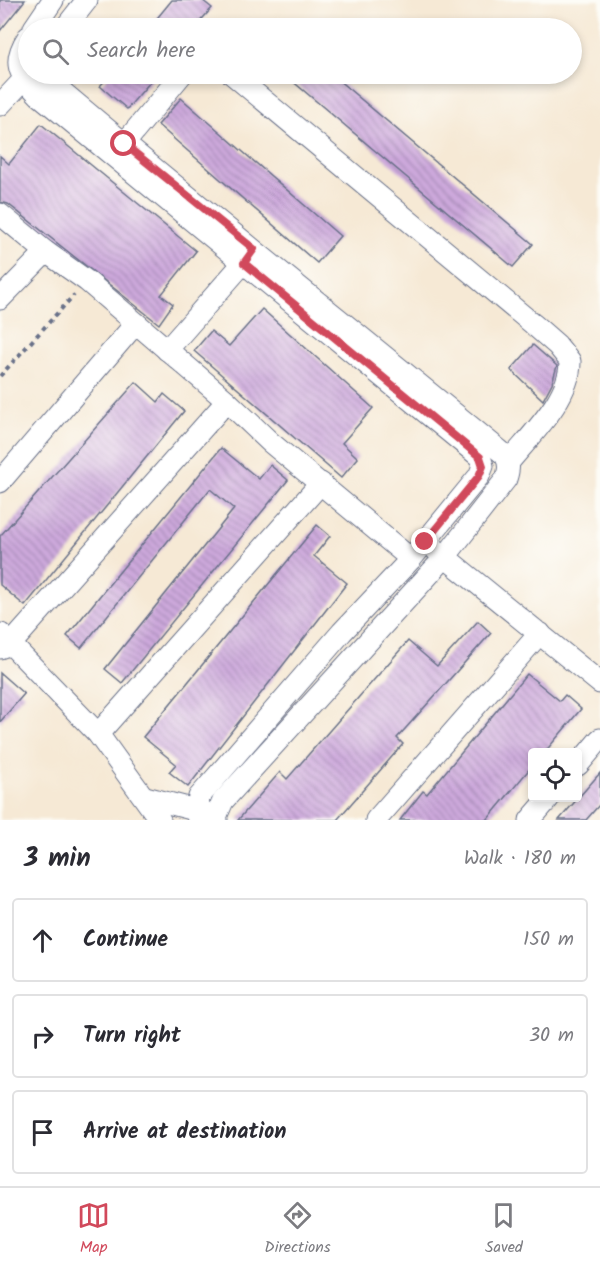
<!DOCTYPE html>
<html lang="en">
<head>
<meta charset="utf-8">
<style>
	:root { --surface:#fff; --page:#f7f7f7; --text:#2b2b33; --muted:#7c7c81; --line:#e1e1e2; --accent:#d1495b }
	body { margin:0; font-family:Kalam,sans-serif; background:var(--page); color:var(--text) }
	.controls { position:absolute; right:18px; bottom:18px; display:grid; overflow:hidden; border-radius:6px; box-shadow:0 3px 9px #0003 }
	.controls button { width:54px; height:54px; display:grid; place-items:center; padding:0; border:0; border-bottom:2px solid var(--line); background:var(--surface); color:var(--text); font:30px sans-serif }
	.stop { position:absolute; width:18px; height:18px; margin:-14px; border:4px solid #d1495b; border-radius:50%; background:#fff }
	.stop.end { background:#d1495b; border-color:#fff; box-shadow:0 2px 6px #0008 }
	.list { margin:0; padding:0; list-style:none }
	h2 { display:flex; justify-content:space-between; align-items:center; height:78px; margin:0; padding:0 24px; font-size:26px }
	h2 small { font-size:20px; font-weight:400; color:var(--muted) }
	.list li { display:grid; grid-template-columns:39px 1fr auto; gap:18px; align-items:center; box-sizing:border-box; height:84px; margin:0 12px 12px; padding:0 12px; border:2px solid var(--line); border-radius:6px }
	.list b { display:block; font-size:22px; white-space:nowrap }
	.list em { font-size:20px; font-style:normal; color:var(--muted) }
	.icon { flex:none; width:33px; height:33px; fill:none; stroke:currentColor; stroke-width:2; stroke-linecap:round; stroke-linejoin:round }
	.map { position:relative; flex:none; width:600px; height:820px; overflow:hidden }
	.search { position:absolute; background:var(--surface); box-shadow:0 3px 9px #0003; left:18px; right:18px; top:18px; height:66px; display:flex; align-items:center; gap:15px; box-sizing:border-box; padding:0 21px; border-radius:33px; color:var(--muted); font-size:22px }
	.sheet { height:366px; background:var(--surface) }
	nav { display:flex; justify-content:space-around; align-items:center; box-sizing:border-box; height:84px; border-top:2px solid var(--line); background:var(--surface); font-size:16px; color:var(--muted) }
	nav a { display:grid; justify-items:center; gap:3px }
	nav .on { color:var(--accent) }
	.map>svg:first-child { display:block }
	.building { fill:url(#building-back-hatch) }
	.lines { fill:none; stroke-linecap:round; stroke-linejoin:round }
	.street-casing { stroke:#687088; stroke-width:23 }
	.path { stroke:#687088; stroke-width:4; stroke-dasharray:4.5 4.5; stroke-linecap:butt }
	.street { stroke:#fff; stroke-width:21 }
	.route { stroke:#d1495b; stroke-width:8 }
</style>
</head>
<body>
<div class="map">
<svg width="600" height="820" viewBox="0 0 600 820">
	<defs>
		<pattern id="building-back-hatch" width="6" height="6" patternUnits="userSpaceOnUse" patternTransform="scale(1.5)"><rect width="6" height="6" fill="#cda9dc"/><path d="M-1 5l2 2M0 0l6 6M5-1l2 2" fill="none" stroke="#a68ab6"/></pattern>
	</defs>
	<rect width="100%" height="100%" fill="#fdfcf7"/>
	<filter id="ink" filterUnits="userSpaceOnUse"><feTurbulence type="fractalNoise" baseFrequency=".0167" numOctaves="2"/><feDisplacementMap in="SourceGraphic" scale="12" xChannelSelector="R" yChannelSelector="G"/><feConvolveMatrix kernelMatrix="1 2 1 2 8 2 1 2 1" color-interpolation-filters="sRGB"/></filter>
	<filter id="wash" filterUnits="userSpaceOnUse"><feTurbulence type="fractalNoise" baseFrequency=".008" numOctaves="4" result="noise"/><feDisplacementMap in="SourceGraphic" scale="24" xChannelSelector="R" yChannelSelector="G"/><feGaussianBlur stdDeviation="1.35" result="paint"/><feColorMatrix in="noise" values="0 0 0 0 0 0 0 0 0 0 0 0 0 0 0 0 0 1.4 0 .05"/><feComposite in="paint" operator="in"/></filter>
	<g filter="url(#wash)">
		<rect width="100%" height="100%" fill="#f6e9d5"/>
		<g id="blocks">
			<g class="building">
				<path d="M 0,0 L 25,0 L 0,31 Z"/>
				<path d="M 172,0 L 202,0 L 212,8 L 194,28 L 149,28 Z"/>
				<path d="M 111,74 L 157,74 L 127,109 L 100,86 Z"/>
				<path d="M 284,74 L 331,74 L 533,244 L 513,267 Z"/>
				<path d="M 181,98 L 340,236 L 317,263 L 158,125 Z"/>
				<path d="M 41,124 L 196,251 L 161,295 L 173,304 L 159,324 L 8,204 L 0,202 L 0,156 L 9,164 Z"/>
				<path d="M 262,309 L 373,408 L 342,443 L 358,458 L 341,478 L 194,351 L 211,331 L 229,346 Z"/>
				<path d="M 533,345 L 557,366 L 552,383 L 543,400 L 511,370 Z"/>
				<path d="M 136,382 L 158,402 L 164,394 L 184,411 L 25,606 L 0,585 L 0,536 Z"/>
				<path d="M 221,448 L 259,479 L 270,465 L 288,480 L 122,683 L 105,669 L 234,509 L 210,489 L 81,648 L 67,636 Z"/>
				<path d="M 317,525 L 330,536 L 314,556 L 347,583 L 188,787 L 169,772 L 176,764 L 143,737 Z"/>
				<path d="M 478,621 L 491,633 L 397,738 L 403,744 L 337,820 L 238,820 L 280,772 L 287,779 L 408,641 L 437,666 Z"/>
				<path d="M 0,673 L 24,694 L 0,722 Z"/>
				<path d="M 527,674 L 560,701 L 565,695 L 581,709 L 544,753 L 532,753 L 532,766 L 487,820 L 400,820 L 423,791 L 427,794 Z"/>
				<path d="M 600,773 L 600,804 L 586,820 L 559,820 Z"/>
			</g>
		</g>
	</g>
	<g filter="url(#ink)">
		<use href="#blocks" fill-opacity="0" stroke="#687088" stroke-width="1.5"/>
		<g class="lines">
			<g class="street-casing">
				<g id="street">
					<path d="M 34,28 L 53,0"/>
					<path d="M 65,28 L 87,0"/>
					<path d="M 28,37 C 11,63 19,74 39,95 L 480,457 L 483,466 L 479,476 L 411,559 L 342,632 L 199,797 L 196,809 L 198,820"/>
					<path d="M 44,74 L 46,78 C 197,206 352,329 505,455 C 510,464 509,470 506,479 L 445,557 L 223,801 L 216,817 L 217,820"/>
					<path d="M 232,74 L 533,324 L 557,345 L 570,361 C 571,397 531,435 509,462"/>
					<path d="M 0,105 L 29,74"/>
					<path d="M 124,144 L 182,74"/>
					<path d="M 0,214 L 46,252 L 87,281 L 227,401"/>
					<path d="M 0,299 L 46,252"/>
					<path d="M 167,350 L 252,253"/>
					<path d="M 0,482 L 136,323"/>
					<path d="M 435,549 L 600,683"/>
					<path d="M 1,634 L 98,734 L 160,820"/>
					<path d="M 0,648 L 11,644 L 227,401 L 270,442 L 411,559"/>
					<path d="M 98,734 L 321,483"/>
					<path d="M 578,765 L 600,739"/>
					<path d="M 145,797 L 207,813"/>
					<path d="M 376,820 L 540,633"/>
					<path d="M 530,820 L 549,798"/>
				</g>
			</g>
			<path class="path" d="M 0,376 L 74,295"/>
			<use href="#street" class="street"/>
		</g>
	</g>
	<g class="lines" filter="url(#ink)">
		<path class="route" d="M 124,144 L 254,249 L 244,263 L 480,457 L 483,466 L 479,476 L 425,542"/>
	</g>
</svg>
<div class="controls">
<button><svg class="icon" aria-label="locate" viewBox="0 0 24 24"><circle cx="12" cy="12" r="6"/><path d="M12 2v4M12 18v4M2 12h4M18 12h4"/></svg></button>
</div>
<div class="stop" style="left:124px;top:144px"></div>
<div class="stop end" style="left:425px;top:542px"></div>
<div class="search"><svg class="icon" aria-label="search" viewBox="0 0 24 24"><circle cx="10" cy="10" r="6"/><path d="M15 15l6 6"/></svg>Search here</div>
</div>
<section class="sheet">
<h2>3 min<small>Walk · 180 m</small></h2>
<ul class="list">
<li><svg class="icon" aria-label="ahead" viewBox="0 0 24 24"><path d="M12 20V5M6 11l6-6 6 6"/></svg><div><b>Continue</b></div><em>150 m</em></li>
<li><svg class="icon" aria-label="right" viewBox="0 0 24 24"><path d="M7 20v-9h11M14 6l5 5-5 5"/></svg><div><b>Turn right</b></div><em>30 m</em></li>
<li><svg class="icon" aria-label="arrive" viewBox="0 0 24 24"><path d="M6 21V4h12l-3 4 3 4H6"/></svg><div><b>Arrive at destination</b></div></li>
</ul>
</section>
<nav>
<a class="on"><svg class="icon" aria-label="map" viewBox="0 0 24 24"><path d="M3 6l6-2 6 2 6-2v14l-6 2-6-2-6 2zM9 4v14M15 6v14"/></svg>Map</a>
<a><svg class="icon" aria-label="directions" viewBox="0 0 24 24"><path d="M12 3l9 9-9 9-9-9zM9 14v-3h6M13 9l2 2-2 2"/></svg>Directions</a>
<a><svg class="icon" aria-label="saved" viewBox="0 0 24 24"><path d="M7 4h10v16l-5-4-5 4z"/></svg>Saved</a>
</nav>
</body>
</html>
